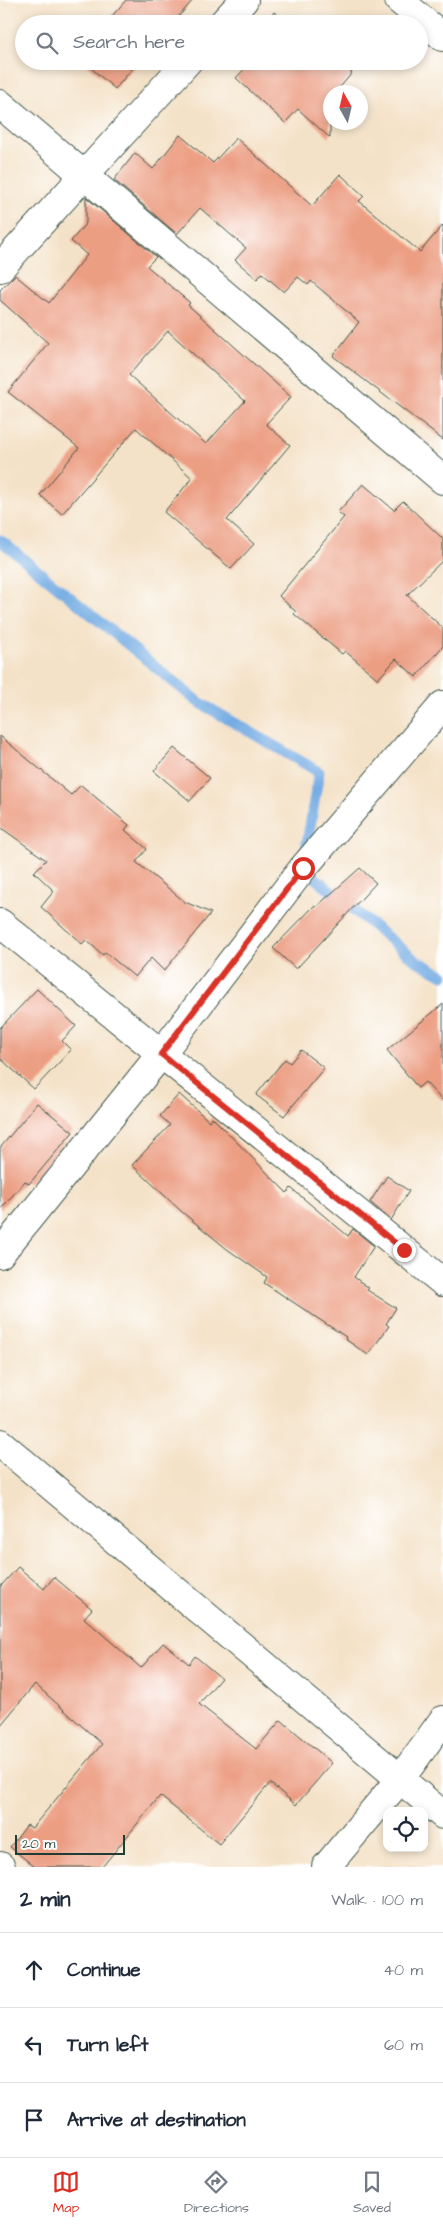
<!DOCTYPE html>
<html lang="en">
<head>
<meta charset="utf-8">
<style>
	:root { --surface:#fff; --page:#f2f2f3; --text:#1f2937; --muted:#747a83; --line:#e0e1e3; --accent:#d93025 }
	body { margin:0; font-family:"Architects Daughter",sans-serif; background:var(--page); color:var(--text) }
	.controls { position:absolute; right:15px; bottom:15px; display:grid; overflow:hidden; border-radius:10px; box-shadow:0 2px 8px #0003 }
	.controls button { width:45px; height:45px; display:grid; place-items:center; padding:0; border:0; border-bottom:1px solid var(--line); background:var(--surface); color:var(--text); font:25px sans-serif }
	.compass { position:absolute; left:323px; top:85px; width:45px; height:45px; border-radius:50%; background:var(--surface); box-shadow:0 2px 8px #0003; rotate:352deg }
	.scale { position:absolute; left:15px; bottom:12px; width:110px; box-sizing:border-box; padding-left:5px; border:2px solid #1f3d34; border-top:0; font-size:14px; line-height:18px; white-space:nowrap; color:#1f3d34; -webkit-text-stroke:4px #fff; paint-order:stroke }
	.stop { position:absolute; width:15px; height:15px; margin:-11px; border:4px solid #d93025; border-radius:50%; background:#fff }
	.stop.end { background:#d93025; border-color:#fff; box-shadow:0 1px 5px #0008 }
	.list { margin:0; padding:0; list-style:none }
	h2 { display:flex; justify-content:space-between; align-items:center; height:65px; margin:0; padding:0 20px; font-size:21px }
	h2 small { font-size:16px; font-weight:400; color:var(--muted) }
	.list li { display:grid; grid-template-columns:32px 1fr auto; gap:15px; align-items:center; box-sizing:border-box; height:75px; padding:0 20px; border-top:1px solid var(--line) }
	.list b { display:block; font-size:19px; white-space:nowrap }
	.list em { font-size:16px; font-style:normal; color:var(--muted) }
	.icon { flex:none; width:28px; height:28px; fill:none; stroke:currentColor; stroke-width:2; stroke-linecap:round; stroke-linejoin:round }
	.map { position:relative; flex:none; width:443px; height:1867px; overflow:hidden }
	.search { position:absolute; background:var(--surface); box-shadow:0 2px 8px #0003; left:15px; right:15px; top:15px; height:55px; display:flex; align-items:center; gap:12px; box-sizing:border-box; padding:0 18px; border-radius:28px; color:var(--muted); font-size:19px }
	.sheet { height:290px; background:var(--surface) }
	nav { display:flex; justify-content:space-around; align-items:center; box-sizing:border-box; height:70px; border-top:1px solid var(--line); background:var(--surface); font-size:14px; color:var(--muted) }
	nav a { display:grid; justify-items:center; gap:2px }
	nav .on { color:var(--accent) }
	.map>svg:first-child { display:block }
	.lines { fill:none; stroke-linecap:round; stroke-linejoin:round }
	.stream { stroke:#73ace3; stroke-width:11 }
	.building { fill:#ec9e83; fill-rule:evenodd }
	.minor-casing { stroke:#3f564a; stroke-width:30 }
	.minor { stroke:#fff; stroke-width:28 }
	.route { stroke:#d93025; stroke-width:6 }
</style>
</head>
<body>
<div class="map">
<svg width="443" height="1867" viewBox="0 0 443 1867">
	<rect width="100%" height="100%" fill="#fff"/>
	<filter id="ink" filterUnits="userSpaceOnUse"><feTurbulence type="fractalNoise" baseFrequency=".02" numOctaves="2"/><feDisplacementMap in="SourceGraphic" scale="10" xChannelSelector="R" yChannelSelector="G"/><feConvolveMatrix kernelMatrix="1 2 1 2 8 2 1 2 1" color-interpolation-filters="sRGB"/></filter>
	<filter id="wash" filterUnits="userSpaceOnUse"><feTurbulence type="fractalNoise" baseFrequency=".0096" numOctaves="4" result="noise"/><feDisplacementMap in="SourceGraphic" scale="20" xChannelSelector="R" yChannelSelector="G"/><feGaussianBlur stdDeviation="1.12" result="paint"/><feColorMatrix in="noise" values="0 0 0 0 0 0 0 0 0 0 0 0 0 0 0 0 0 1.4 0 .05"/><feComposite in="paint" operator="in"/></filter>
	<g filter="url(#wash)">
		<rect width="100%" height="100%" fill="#f4e2c8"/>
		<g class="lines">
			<path class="stream" d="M 0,540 L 197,701 L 319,772 L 303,868 L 415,960 L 443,975"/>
		</g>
		<g id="blocks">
			<g class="building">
				<path d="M 126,0 L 193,0 L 172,24 L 105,24 Z"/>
				<path d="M 274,12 L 289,24 L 265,24 Z"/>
				<path d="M 83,61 L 139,61 L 115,89 Z"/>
				<path d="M 245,61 L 337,61 L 352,73 L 336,92 L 330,92 L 330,138 L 298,109 L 285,123 L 236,78 L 249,64 Z"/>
				<path d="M 180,135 L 213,163 L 236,138 L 312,206 L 340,174 L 364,196 L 359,201 L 420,252 L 443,225 L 443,440 L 333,356 L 359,322 L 311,281 L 308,285 L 298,277 L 284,292 L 262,273 L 257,279 L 235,260 L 246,248 L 200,208 L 177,234 L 114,180 L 135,153 L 153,169 Z"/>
				<path d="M 86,197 L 156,257 L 147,266 L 190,303 L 188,305 L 291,397 L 266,424 L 290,445 L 227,520 L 254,544 L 231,569 L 164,512 L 192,478 L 136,428 L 62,514 L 40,495 L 79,448 L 8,392 L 48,343 L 0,300 L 0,290 L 15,275 L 49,303 L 87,255 L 71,241 L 86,223 ZM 168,331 L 245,401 L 206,444 L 129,375 Z"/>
				<path d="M 363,484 L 394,510 L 403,501 L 443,539 L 443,560 L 407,595 L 443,628 L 443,646 L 416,677 L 396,659 L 378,679 L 345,651 L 342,654 L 294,614 L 296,612 L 279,596 L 344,517 L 338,512 Z"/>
				<path d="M 0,736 L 71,795 L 81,785 L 129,825 L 125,830 L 147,849 L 136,862 L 185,902 L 211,913 L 164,971 L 151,958 L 135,977 L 105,952 L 103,955 L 86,940 L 82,944 L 41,907 L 54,891 L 34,872 L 46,860 L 0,827 Z"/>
				<path d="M 174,748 L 210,778 L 190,801 L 154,771 Z"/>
				<path d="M 360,868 L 376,883 L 296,969 L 273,948 L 314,906 L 316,907 Z"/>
				<path d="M 37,989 L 76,1026 L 62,1041 L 71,1050 L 34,1089 L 0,1058 L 0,1028 Z"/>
				<path d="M 443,1004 L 443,1101 L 425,1082 L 418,1088 L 387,1050 Z"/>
				<path d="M 301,1050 L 324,1068 L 284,1116 L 256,1095 L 285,1059 L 290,1063 Z"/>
				<path d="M 179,1094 L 209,1121 L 212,1117 L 287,1193 L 291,1188 L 348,1236 L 353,1229 L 374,1246 L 354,1277 L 369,1288 L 367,1290 L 396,1308 L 386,1324 L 389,1326 L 368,1355 L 345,1339 L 346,1337 L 264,1283 L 267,1277 L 227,1249 L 182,1212 L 132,1165 L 170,1125 L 160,1116 Z"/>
				<path d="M 37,1103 L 73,1132 L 29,1184 L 25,1181 L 0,1210 L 0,1148 Z"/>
				<path d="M 387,1176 L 409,1191 L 391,1220 L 370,1202 Z"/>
				<path d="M 18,1567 L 44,1589 L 54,1577 L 92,1609 L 84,1618 L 141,1668 L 163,1643 L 189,1664 L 195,1656 L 221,1678 L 199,1704 L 256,1749 L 281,1720 L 332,1763 L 296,1805 L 270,1783 L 219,1844 L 160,1796 L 102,1867 L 35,1867 L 10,1847 L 27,1825 L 32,1828 L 102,1744 L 35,1684 L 0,1726 L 0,1587 Z"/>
			</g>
		</g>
	</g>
	<g filter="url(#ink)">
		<use href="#blocks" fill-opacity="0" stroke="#3f564a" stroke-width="1"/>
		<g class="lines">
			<g class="minor-casing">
				<g id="minor">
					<path d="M 399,0 L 443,37"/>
					<path d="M 222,24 L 244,0"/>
					<path d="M 0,104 L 443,480"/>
					<path d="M 0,268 L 188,61"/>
					<path d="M 0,923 L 443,1282"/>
					<path d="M 0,1254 L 161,1054 L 303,868 L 443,705"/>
					<path d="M 0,1443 L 443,1815"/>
					<path d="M 0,1866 L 1,1867"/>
					<path d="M 326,1867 L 401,1778 L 443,1720"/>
				</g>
			</g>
			<use href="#minor" class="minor"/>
		</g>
	</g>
	<g class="lines" filter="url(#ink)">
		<path class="route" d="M 303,868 L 161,1054 L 404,1250"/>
	</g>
</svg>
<div class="controls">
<button><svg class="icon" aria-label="locate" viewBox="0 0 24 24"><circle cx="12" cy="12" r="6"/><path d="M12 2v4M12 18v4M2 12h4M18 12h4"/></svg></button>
</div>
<svg class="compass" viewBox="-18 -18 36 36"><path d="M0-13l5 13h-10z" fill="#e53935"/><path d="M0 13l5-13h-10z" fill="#747a83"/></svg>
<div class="scale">20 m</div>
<div class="stop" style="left:303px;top:868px"></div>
<div class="stop end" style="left:404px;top:1250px"></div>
<div class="search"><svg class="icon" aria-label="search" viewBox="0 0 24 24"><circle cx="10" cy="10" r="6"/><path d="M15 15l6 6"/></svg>Search here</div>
</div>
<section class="sheet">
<h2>2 min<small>Walk · 100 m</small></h2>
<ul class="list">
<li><svg class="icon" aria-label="ahead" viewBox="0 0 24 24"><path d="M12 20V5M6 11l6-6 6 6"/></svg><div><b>Continue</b></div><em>40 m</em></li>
<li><svg class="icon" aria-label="left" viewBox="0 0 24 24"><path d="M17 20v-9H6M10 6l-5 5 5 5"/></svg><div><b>Turn left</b></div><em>60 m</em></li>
<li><svg class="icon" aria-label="arrive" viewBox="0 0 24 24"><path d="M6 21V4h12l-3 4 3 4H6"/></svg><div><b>Arrive at destination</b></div></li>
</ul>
</section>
<nav>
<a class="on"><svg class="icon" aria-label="map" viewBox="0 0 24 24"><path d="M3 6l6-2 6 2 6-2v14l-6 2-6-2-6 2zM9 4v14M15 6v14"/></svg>Map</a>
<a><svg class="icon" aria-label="directions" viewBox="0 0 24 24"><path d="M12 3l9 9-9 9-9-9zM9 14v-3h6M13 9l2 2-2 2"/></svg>Directions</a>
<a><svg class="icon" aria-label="saved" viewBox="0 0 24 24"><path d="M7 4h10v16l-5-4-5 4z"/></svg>Saved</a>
</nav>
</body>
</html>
